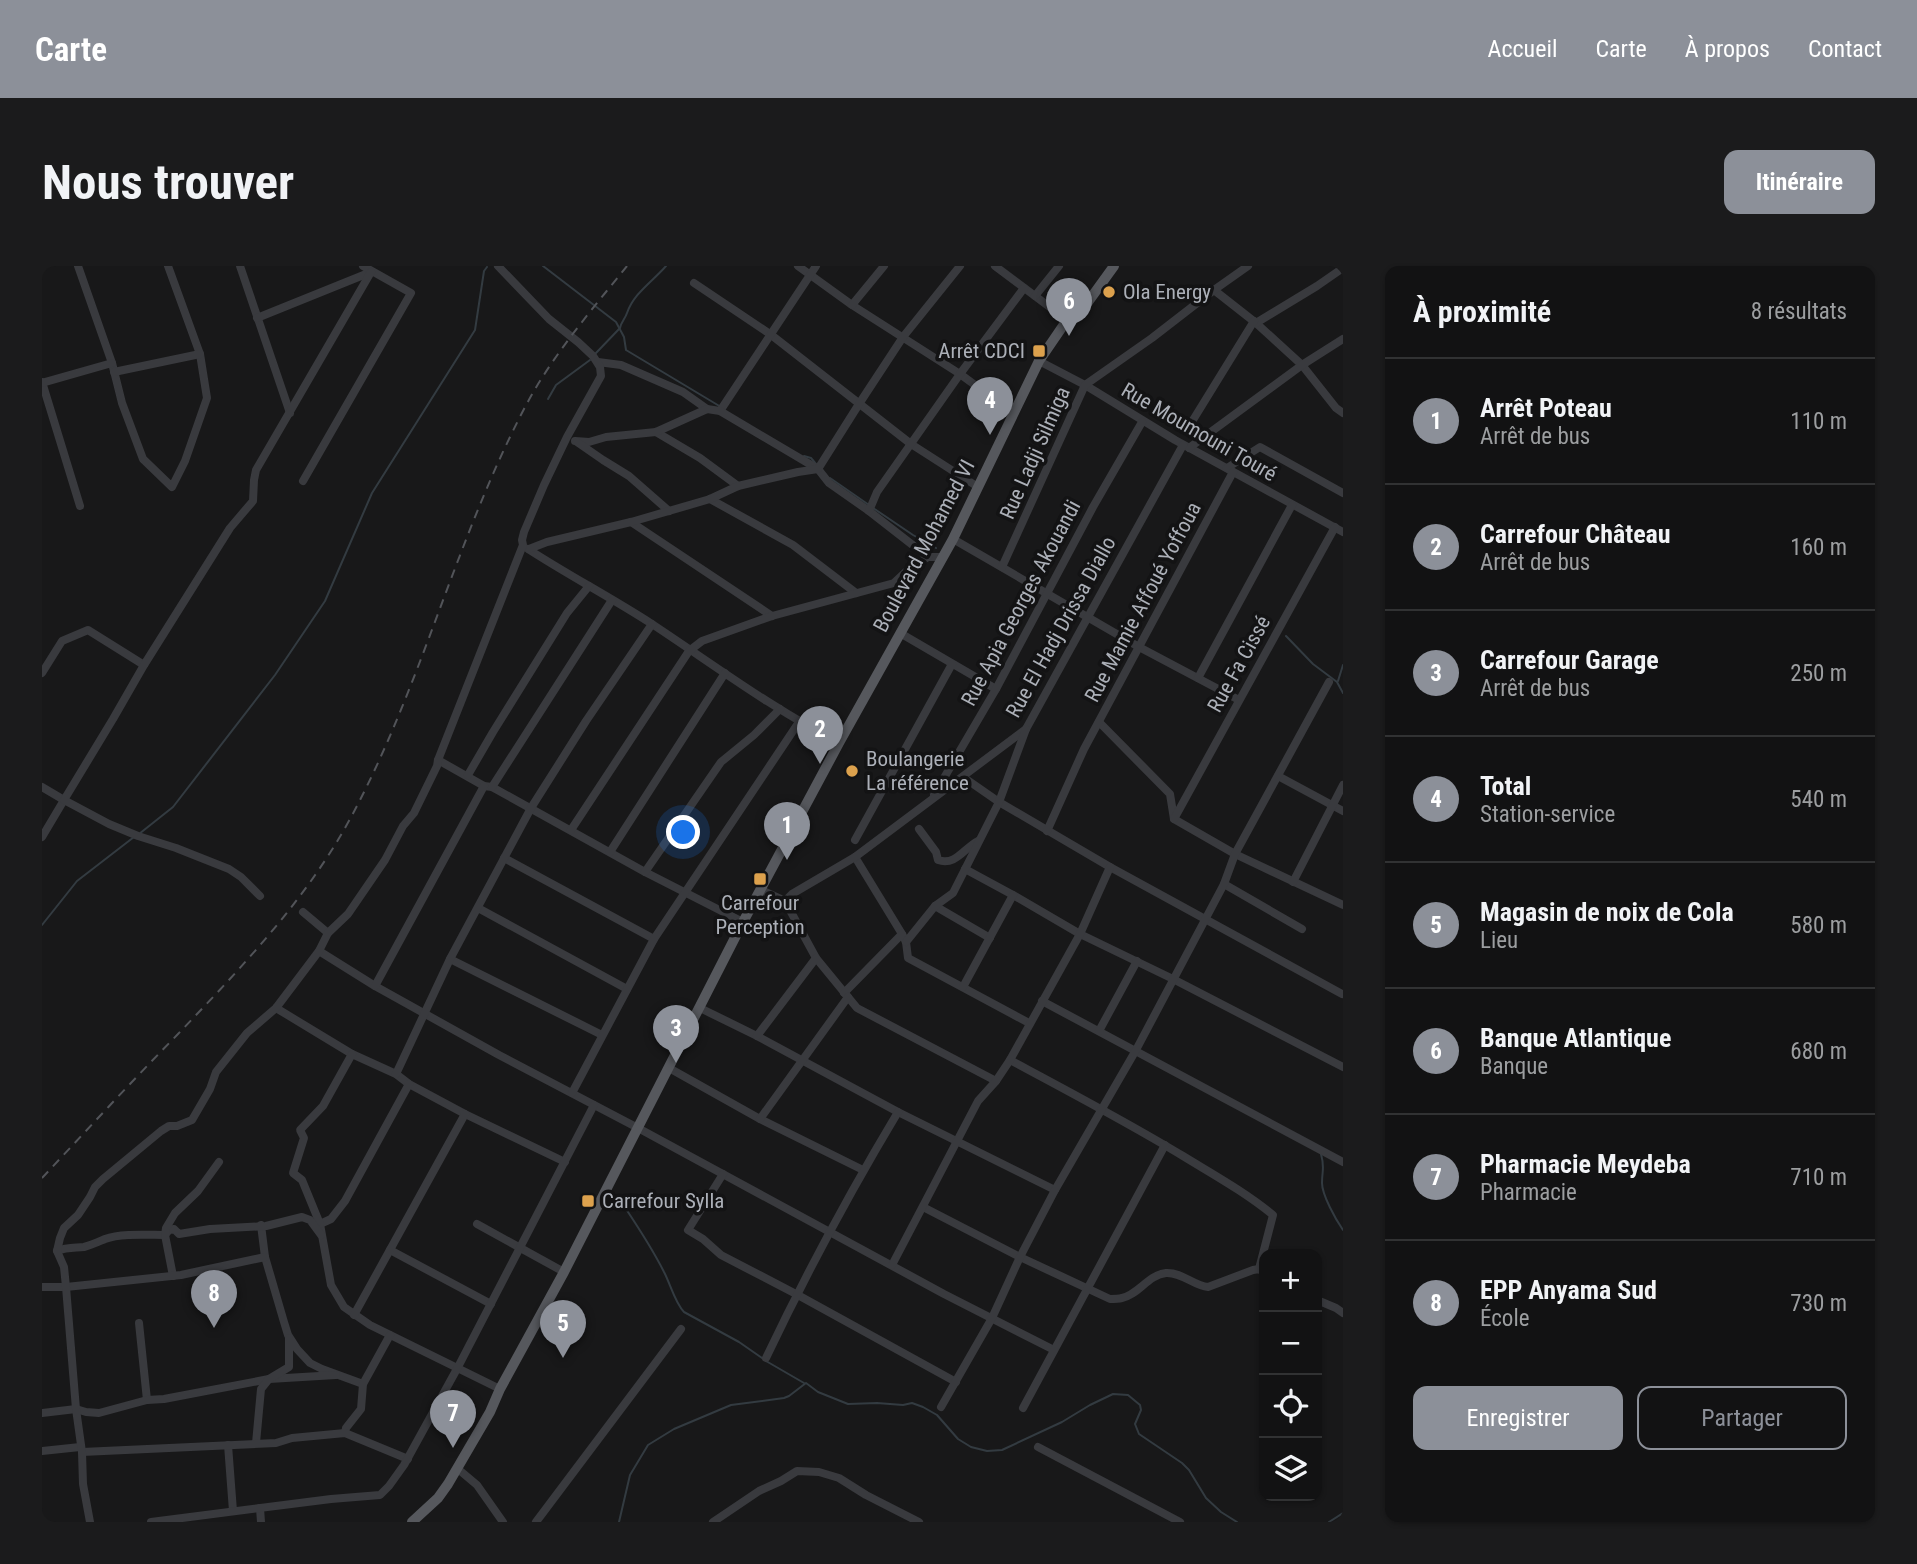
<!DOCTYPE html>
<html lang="fr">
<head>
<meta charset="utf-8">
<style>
	:root { --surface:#121213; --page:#1b1b1c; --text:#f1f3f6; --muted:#9c9ea0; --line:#313233; --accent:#8c9099 }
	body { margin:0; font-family:"Roboto Condensed",sans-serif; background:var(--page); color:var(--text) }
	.controls { position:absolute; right:21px; bottom:21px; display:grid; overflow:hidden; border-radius:14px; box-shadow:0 2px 5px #0004 }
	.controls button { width:63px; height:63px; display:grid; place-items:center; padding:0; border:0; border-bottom:2px solid var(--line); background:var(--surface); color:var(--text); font:35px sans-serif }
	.you { position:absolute; left:642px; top:567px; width:24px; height:24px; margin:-18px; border:5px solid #fff; border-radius:50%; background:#1a73e8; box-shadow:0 0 0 10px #1a73e833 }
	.badge { display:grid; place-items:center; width:46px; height:46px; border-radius:50%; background:var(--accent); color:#fff; font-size:23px; font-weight:700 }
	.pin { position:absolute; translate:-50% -58px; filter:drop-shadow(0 2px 4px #0008) }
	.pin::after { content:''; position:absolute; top:37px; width:24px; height:21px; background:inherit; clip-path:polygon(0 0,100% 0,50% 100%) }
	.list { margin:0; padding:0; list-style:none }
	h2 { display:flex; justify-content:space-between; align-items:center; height:91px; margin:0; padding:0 28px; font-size:30px }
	h2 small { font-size:23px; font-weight:400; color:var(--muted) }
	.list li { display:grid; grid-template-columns:46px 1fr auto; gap:21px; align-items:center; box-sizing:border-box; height:126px; padding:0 28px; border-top:2px solid var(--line) }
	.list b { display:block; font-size:26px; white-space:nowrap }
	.list p { margin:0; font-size:23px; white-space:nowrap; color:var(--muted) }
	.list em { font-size:23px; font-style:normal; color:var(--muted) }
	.actions { display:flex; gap:14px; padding:21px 28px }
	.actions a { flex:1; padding:16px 0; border:2px solid var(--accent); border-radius:14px; text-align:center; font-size:24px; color:var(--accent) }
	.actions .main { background:var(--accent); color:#fff }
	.icon { flex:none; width:38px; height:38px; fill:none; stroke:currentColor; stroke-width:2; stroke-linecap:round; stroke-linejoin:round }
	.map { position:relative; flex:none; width:1301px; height:1256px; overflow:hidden; border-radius:14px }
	header { display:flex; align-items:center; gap:42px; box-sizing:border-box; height:98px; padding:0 35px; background:var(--accent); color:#fff }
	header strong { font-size:33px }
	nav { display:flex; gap:38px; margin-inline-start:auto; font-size:24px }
	.intro { display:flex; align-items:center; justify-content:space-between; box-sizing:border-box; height:168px; padding:0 42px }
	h1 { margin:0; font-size:49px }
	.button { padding:18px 32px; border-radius:14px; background:var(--accent); color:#fff; font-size:24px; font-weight:700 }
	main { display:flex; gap:42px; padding:0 42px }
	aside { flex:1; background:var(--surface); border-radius:14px; box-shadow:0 2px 5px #0004 }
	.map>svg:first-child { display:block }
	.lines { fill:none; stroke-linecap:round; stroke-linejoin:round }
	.stream { stroke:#333b41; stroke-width:2 }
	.minor { stroke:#393a3e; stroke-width:8 }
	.major { stroke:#56585d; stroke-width:10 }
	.rail { stroke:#525459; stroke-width:2; stroke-dasharray:9 7; stroke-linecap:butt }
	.poi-dot { fill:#dca14d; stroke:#131314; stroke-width:2.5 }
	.labels { text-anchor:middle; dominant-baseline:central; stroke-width:7; stroke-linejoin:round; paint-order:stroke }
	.poi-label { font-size:21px; fill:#acb0b8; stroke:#131314; text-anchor:start }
	.street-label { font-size:21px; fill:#acb0b8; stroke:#131314 }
</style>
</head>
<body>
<header>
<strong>Carte</strong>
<nav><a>Accueil</a><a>Carte</a><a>À propos</a><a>Contact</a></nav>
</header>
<div class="intro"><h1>Nous trouver</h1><a class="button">Itinéraire</a></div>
<main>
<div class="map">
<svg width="1301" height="1256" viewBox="0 0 1301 1256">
	<rect width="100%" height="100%" fill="#181819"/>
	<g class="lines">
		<g class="stream">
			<path d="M 501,0 L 574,56 L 582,71 L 584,84 L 679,141"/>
			<path d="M 554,87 L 578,62 C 579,56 583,53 585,47 C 592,27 610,16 624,0"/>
			<path d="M 506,133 L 514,119 L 548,94"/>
			<path d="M 762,190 L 769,192 L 774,198"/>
			<path d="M 788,212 L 827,239"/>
			<path d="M 831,242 L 871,269 L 894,282"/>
			<path d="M 1244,370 L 1271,398 L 1295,416 L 1301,427"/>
			<path d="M 1296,415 L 1301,399"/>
			<path d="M 97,568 L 131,541 L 233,409 L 283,335 L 330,227 L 433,64 L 442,5 L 445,1"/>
			<path d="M 0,659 L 35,615 L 92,571"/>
			<path d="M 1279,888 C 1283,902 1280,904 1280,917 C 1280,929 1294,954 1301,964"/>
			<path d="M 584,943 C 598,964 611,984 622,1006 C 628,1017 633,1037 642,1046 L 697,1076 L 720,1092"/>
			<path d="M 724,1095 L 762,1117"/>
			<path d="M 577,1256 L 588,1209 L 606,1179 L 632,1163 L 689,1139 L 742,1132 L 747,1130 L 764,1117 L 776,1126 L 806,1138 L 835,1137 L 861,1139 L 870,1137 L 881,1141 L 895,1149 L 916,1173 L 929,1181 L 945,1185 L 960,1184 L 1020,1156 L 1048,1139 L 1071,1128 L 1086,1129 L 1098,1139 L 1099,1144 L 1093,1158 L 1097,1168 L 1140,1197 L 1147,1204 L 1164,1232 L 1179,1246 L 1195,1256"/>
			<path d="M 1287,1256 L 1301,1247"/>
		</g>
		<g class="minor">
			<path d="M 36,0 L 70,97 L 80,137 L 101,193 L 130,221 L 143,195 L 165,132 L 158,88 L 126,0"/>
			<path d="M 198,0 L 248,147"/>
			<path d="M 756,0 L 810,39 L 918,108 L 971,147"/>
			<path d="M 953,0 L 1025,54"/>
			<path d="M 652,17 L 728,68 L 869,178 L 936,221"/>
			<path d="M 1172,24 L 1214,57 L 1260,99 L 1294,142 L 1301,147"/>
			<path d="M 993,30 L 1017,0"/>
			<path d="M 810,39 L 842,0"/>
			<path d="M 215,52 L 329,6"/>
			<path d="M 1214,57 L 1275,20 L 1301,2"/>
			<path d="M 997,95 L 1043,119 L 1133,174 L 1301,266"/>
			<path d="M 556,96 L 579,99 L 641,126 L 665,143"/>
			<path d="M 72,106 L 158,88"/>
			<path d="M 0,116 L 38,240"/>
			<path d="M 0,117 L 70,97"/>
			<path d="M 678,145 L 774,0"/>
			<path d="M 1151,154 L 1212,55"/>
			<path d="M 614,166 L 658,192 L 696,220"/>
			<path d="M 533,175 L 547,176 L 564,171 L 614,166 L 665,143 L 678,145 L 776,203 L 787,217 L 827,245 L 886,291 L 901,291"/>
			<path d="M 535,176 L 561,194 L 587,210 L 627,245"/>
			<path d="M 1147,182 L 1260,99 L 1301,73"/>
			<path d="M 1185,202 L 1218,181 L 1301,227"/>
			<path d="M 261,215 L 369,27 L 321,0"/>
			<path d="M 668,233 L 751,279 L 814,327"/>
			<path d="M 827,245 L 835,226 L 918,108 L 982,22"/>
			<path d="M 589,256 L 730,350"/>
			<path d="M 911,273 L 1097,381 L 1197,434"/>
			<path d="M 486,283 C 526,309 570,332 610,358 C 672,399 731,443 797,477"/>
			<path d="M 487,283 L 505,276 L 589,256 L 668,233 L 696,220 L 756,206 L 776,203 L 817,138 L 861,71 L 918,0"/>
			<path d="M 960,301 L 1043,119 L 1110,72 L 1172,24 L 1206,0"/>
			<path d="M 858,367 L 954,423"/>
			<path d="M 0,407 L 20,375 L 46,364 L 102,399"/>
			<path d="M 1156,412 L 1250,239"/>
			<path d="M 1057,456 L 1128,528 L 1132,553 L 1193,588 L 1301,639"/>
			<path d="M 396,494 L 442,520 L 450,521 L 603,606 L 701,656"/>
			<path d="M 426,509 L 451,466 L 525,347 L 547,320"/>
			<path d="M 1236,510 L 1301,545"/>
			<path d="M 921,511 L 957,536 L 1068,601 L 1300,728"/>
			<path d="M 0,521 L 22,534 L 0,571"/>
			<path d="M 450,521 L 570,334"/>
			<path d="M 892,529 L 954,423 L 1051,241 L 1100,156"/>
			<path d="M 1132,553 L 1293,261"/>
			<path d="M 877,563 L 894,586 L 896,594 C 914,600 922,582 936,575"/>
			<path d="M 529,564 L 647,385 L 660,375 L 730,350 L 852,317 L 869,301 L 886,291"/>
			<path d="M 1005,565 L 1042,483 L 1191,206"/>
			<path d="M 813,574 L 910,398"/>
			<path d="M 568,586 L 683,407"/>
			<path d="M 813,591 L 860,668 L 864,676 L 866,692 L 987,757"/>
			<path d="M 462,592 L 612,673"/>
			<path d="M 923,603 L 971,629 L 1038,668 L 1131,713 L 1301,801"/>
			<path d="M 603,606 L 679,496 L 712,469 L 738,443"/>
			<path d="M 1251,616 L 1301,519"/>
			<path d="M 1182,618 L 1260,663"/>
			<path d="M 719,624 L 743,635 L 750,628 L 813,591 L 984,463 L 1141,179"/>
			<path d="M 218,630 L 199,611 L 187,603 L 134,582 L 96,570 L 67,558 L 22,534 L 71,453 L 102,399 L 188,262 L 211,235 L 212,214 L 214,204 L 329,6"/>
			<path d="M 743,635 L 774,692 L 815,742 L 954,815"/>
			<path d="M 893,640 L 948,672"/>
			<path d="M 436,642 L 585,723"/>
			<path d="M 261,646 L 286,667"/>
			<path d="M 864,676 L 893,640 L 911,627 L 957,536 L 984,463"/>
			<path d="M 277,685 L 333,720 L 457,789 L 596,862 L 902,1028 L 1012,1084"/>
			<path d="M 408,693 L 560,769"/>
			<path d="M 333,720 L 442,520"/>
			<path d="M 921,721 L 971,629"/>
			<path d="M 802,727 L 860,668"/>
			<path d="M 1000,735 L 1301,896"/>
			<path d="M 234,742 L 310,788 L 354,808 L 367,818 L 423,848 L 523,896"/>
			<path d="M 658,742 L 715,770 L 856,846 L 1013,924"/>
			<path d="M 1057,765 L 1095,695"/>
			<path d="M 715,770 L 774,692"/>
			<path d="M 968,794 C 1026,825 1085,856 1141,890 C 1172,909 1203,926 1231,949 L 1217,1003"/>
			<path d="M 627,802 L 718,853 L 821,904"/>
			<path d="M 354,808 L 408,693 L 489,542 L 544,455 L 610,358"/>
			<path d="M 367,818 L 303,935 L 289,953 L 278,958 L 289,1019 L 302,1041 L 328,1059 L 458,1123"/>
			<path d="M 530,827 L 612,673 L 757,456"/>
			<path d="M 718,853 L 806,731"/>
			<path d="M 681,908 L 646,964 L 661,973 L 679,989 L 754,1028 L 914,1116"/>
			<path d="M 881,941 L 978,991 L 1068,1033 C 1072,1033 1076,1033 1080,1032 C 1096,1029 1106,1009 1124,1007 C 1140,1006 1152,1020 1166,1021 L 1211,1004 L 1217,1003 L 1222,1007"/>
			<path d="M 278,958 L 260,914 L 251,907 L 262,872 L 258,864 L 281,840 L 310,788"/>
			<path d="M 435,958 L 522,1006"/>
			<path d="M 219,959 L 223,991 L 242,1056 L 246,1069 L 255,1083 L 268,1097 L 280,1103 L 321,1118"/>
			<path d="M 348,984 L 449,1038"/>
			<path d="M 15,985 C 25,981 33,982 42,981 C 50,979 56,976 63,973 C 79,967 106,969 123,969 L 127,964 L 132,963 L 137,968 L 168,963 L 224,960 L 260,951 L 268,954 L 279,969"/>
			<path d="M 850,999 L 936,835 L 954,815 L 968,794 L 1038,668 L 1068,601"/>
			<path d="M 131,1010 L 123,969 L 124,962 L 133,947 L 156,925 L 177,896"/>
			<path d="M 0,1021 L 24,1021 L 139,1009 L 223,991"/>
			<path d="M 1275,1034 L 1294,1042 L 1301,1047"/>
			<path d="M 312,1049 L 423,848"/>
			<path d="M 97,1057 L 105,1134"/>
			<path d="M 724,1092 C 764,1008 808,926 856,846"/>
			<path d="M 899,1141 L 950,1052 L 978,991 L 1013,924 L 1094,784 L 1182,618 L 1193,588 L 1287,416"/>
			<path d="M 981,1142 L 1123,879"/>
			<path d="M 0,1147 L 34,1143 L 44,1146 L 57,1147 L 105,1134 L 122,1133 L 227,1113 L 294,1109"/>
			<path d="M 303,1167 L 304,1162 L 319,1143 L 321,1118 L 348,1069"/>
			<path d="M 214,1177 L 219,1123 L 227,1113 L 247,1101 L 247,1072"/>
			<path d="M 186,1179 L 191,1245"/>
			<path d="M 996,1181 L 1138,1256"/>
			<path d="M 0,1185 L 38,1181"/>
			<path d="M 40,1186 L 234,1177 L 250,1172 L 303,1167 L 366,1193"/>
			<path d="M 416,1203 L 435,1219 L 461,1256"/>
			<path d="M 218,1242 L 219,1256"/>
			<path d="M 48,1256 L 41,1218 L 40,1186 L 34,1143 L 24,1021 L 22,1001 L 15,985 L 18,972 L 22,962 L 36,949 L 48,931 L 53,921 L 61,913 L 119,865 L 127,860 L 135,860 L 150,854 L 168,823 L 174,806 L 205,767 L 234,742 L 277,685 L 286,667 L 306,648 L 343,594 L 361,560 L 372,547 L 395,500 L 396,494 L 481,279 L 480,274 L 482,266 L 502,219 L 525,171 L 559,110 L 558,101 L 551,90 L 536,76 L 507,53 L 456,0"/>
			<path d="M 109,1256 L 289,1233 L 338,1229 L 347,1220 L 362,1199 L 416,1101 L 552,839"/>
			<path d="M 494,1256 L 639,1063"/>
			<path d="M 671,1256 L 717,1225 L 739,1215 L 755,1205 L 777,1206 L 797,1212 L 824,1229 L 877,1256"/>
		</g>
		<path class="major" d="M 370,1256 L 396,1232 L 406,1218 L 448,1146 L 458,1123 L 522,1006 L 701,656 L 797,477 L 911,273 L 997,95 L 1025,54 L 1046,36 L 1072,0"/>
		<path class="rail" d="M 0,912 C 45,864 90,815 136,768 C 199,702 264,634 308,553 C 379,422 413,275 482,143 C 509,91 548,46 585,0"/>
	</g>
	<g class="poi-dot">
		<circle cx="1067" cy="26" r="7"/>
		<rect x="990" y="78" width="14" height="14" rx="3.5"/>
		<circle cx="810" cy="505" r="7"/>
		<rect x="711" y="606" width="14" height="14" rx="3.5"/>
		<rect x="539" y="928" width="14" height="14" rx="3.5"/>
	</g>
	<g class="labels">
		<g class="poi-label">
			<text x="1081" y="26">Ola Energy</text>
			<text x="983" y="85" text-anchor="end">Arrêt CDCI</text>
			<text x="824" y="493">Boulangerie<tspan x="824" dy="24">La référence</tspan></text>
			<text x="718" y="637" text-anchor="middle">Carrefour<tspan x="718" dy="24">Perception</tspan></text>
			<text x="560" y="935">Carrefour Sylla</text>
		</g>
		<g class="street-label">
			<text transform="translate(1157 166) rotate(30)">Rue Moumouni Touré</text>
			<text transform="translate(993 187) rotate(-66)">Rue Ladji Silmiga</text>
			<text transform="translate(882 280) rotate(-62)">Boulevard Mohamed VI</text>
			<text transform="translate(1101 336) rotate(-62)">Rue Mamie Affoué Yoffoua</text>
			<text transform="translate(979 337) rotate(-62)">Rue Apia Georges Akouandi</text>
			<text transform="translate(1019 361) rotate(-61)">Rue El Hadj Drissa Diallo</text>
			<text transform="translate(1197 398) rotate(-61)">Rue Fa Cissé</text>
		</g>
	</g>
</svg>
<div class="controls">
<button>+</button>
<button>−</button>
<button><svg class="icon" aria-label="locate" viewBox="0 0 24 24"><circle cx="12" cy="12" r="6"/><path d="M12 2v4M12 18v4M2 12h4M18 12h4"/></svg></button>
<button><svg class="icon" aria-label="layers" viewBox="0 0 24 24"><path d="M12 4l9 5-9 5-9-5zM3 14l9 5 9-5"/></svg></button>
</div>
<div class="you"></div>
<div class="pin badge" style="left:745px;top:594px">1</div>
<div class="pin badge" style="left:778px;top:498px">2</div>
<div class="pin badge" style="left:634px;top:797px">3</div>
<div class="pin badge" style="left:948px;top:169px">4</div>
<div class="pin badge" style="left:521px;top:1092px">5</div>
<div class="pin badge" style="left:1027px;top:70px">6</div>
<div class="pin badge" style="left:411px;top:1182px">7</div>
<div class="pin badge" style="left:172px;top:1062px">8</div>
</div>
<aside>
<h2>À proximité<small>8 résultats</small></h2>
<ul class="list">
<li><span class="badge">1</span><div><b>Arrêt Poteau</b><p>Arrêt de bus</p></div><em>110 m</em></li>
<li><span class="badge">2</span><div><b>Carrefour Château</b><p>Arrêt de bus</p></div><em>160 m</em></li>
<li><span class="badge">3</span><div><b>Carrefour Garage</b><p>Arrêt de bus</p></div><em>250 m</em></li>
<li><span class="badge">4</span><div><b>Total</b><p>Station-service</p></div><em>540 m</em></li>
<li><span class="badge">5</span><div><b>Magasin de noix de Cola</b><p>Lieu</p></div><em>580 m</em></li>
<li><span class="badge">6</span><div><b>Banque Atlantique</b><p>Banque</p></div><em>680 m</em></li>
<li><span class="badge">7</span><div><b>Pharmacie Meydeba</b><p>Pharmacie</p></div><em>710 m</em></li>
<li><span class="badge">8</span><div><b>EPP Anyama Sud</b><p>École</p></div><em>730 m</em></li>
</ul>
<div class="actions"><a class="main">Enregistrer</a><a>Partager</a></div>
</aside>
</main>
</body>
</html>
